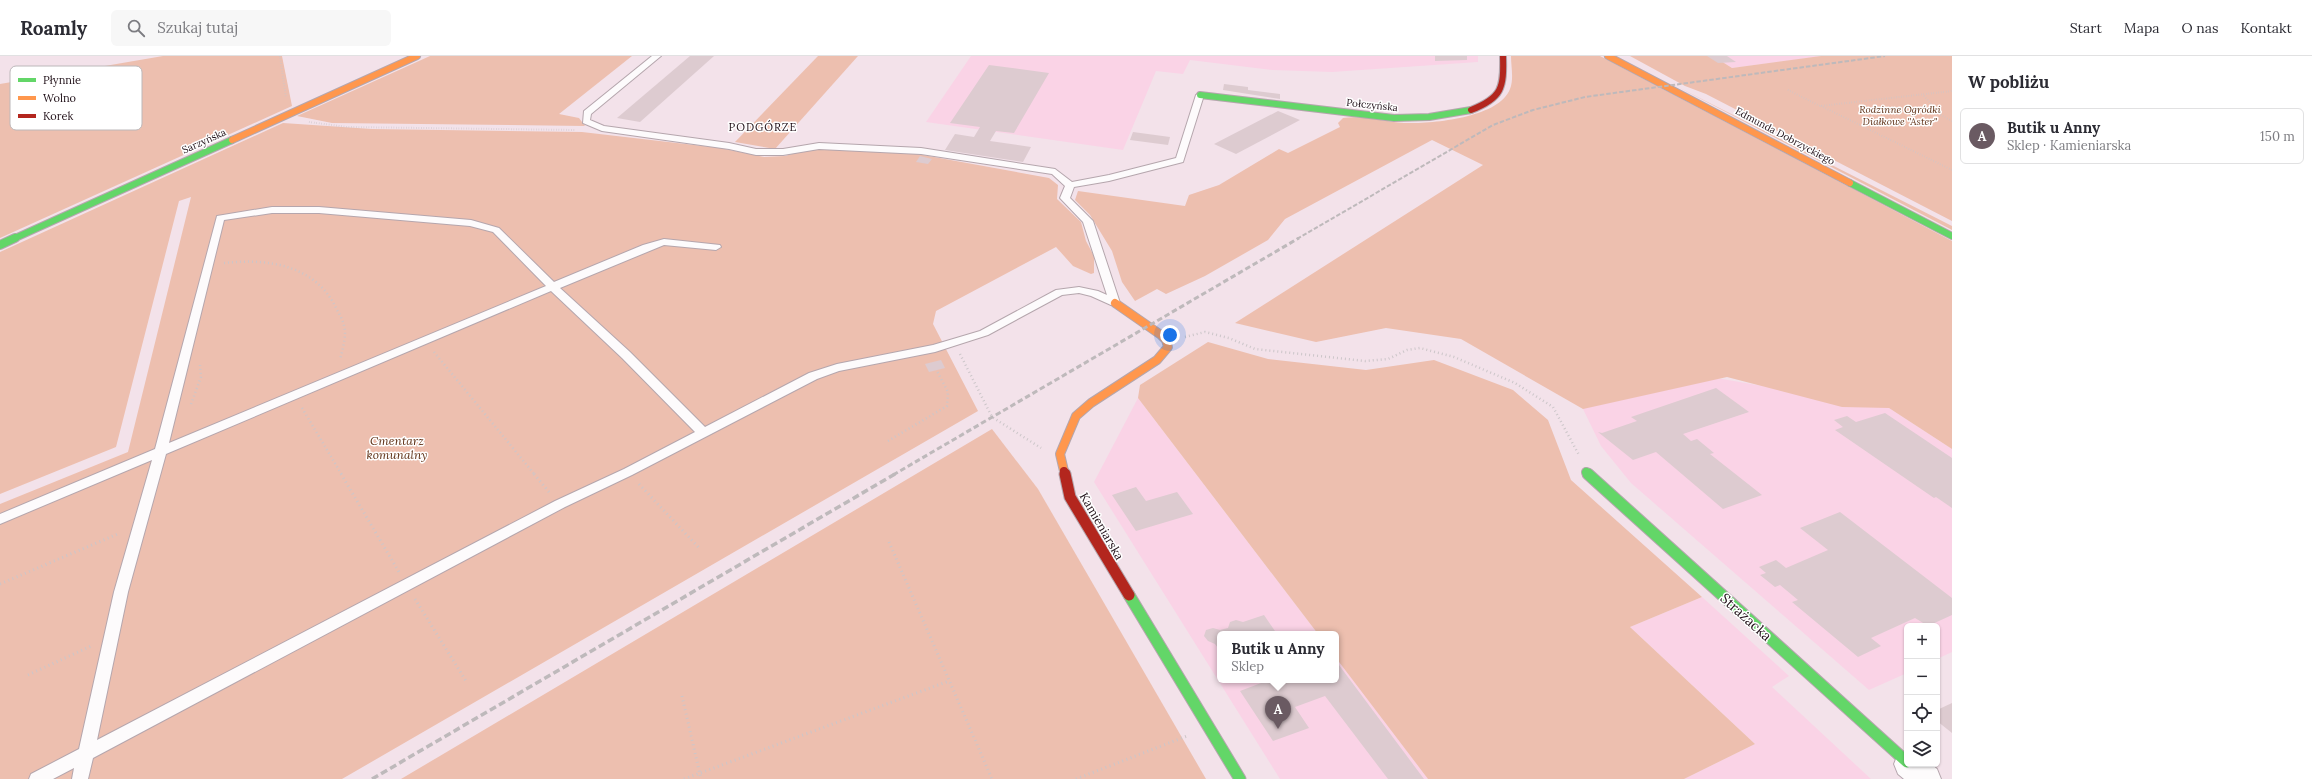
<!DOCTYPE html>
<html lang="pl">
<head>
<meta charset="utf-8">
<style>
	:root { --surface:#fff; --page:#f7f7f7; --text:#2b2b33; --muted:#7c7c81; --line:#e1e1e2; --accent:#6a5a62 }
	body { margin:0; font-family:Lora,serif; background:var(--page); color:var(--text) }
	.controls { position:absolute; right:12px; bottom:12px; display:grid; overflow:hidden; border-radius:6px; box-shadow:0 1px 3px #0004 }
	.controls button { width:36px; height:36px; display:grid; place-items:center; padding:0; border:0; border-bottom:1px solid var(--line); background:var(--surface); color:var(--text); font:20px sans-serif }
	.you { position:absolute; left:1170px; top:279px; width:14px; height:14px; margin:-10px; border:3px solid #fff; border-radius:50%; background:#1a73e8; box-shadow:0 0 0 6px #1a73e833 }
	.badge { display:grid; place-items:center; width:26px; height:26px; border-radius:50%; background:var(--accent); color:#fff; font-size:13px; font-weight:700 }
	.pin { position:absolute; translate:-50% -33px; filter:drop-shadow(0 1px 2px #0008) }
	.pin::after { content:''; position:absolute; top:21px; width:14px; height:12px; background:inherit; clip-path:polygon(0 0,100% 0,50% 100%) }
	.popup { position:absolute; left:1217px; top:575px; width:122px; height:52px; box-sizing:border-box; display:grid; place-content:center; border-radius:6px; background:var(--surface); filter:drop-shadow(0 1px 3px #0005); font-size:13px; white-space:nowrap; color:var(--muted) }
	.popup b { font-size:15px; color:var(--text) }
	.popup::after { content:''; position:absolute; left:50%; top:100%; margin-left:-8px; border:8px solid transparent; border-top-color:var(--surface) }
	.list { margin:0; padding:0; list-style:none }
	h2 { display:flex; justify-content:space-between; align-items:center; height:52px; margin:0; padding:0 16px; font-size:17px }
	h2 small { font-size:13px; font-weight:400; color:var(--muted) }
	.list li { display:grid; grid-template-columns:26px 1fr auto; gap:12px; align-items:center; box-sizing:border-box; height:56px; margin:0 8px 8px; padding:0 8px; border:1px solid var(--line); border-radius:6px }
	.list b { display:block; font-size:15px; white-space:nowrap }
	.list p { margin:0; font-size:13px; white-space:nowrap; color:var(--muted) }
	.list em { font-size:13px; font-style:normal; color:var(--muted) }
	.icon { flex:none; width:22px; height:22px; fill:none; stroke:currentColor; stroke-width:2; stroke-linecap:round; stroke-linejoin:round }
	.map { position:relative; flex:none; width:1952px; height:723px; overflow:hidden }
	header { display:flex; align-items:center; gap:24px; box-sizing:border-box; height:56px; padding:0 20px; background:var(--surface); border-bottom:1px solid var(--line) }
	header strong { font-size:19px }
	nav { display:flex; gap:22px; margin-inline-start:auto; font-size:14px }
	.search { width:280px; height:36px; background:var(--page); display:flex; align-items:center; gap:10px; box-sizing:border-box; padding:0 14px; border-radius:6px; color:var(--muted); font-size:15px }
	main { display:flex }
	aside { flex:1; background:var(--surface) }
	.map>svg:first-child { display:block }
	.built { fill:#fad3e6 }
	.green { fill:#edbfaf }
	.building { fill:#ddcbd0 }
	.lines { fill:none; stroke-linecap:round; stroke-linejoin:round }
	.lane-casing { stroke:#b5a6ad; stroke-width:2 }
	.street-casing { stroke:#b5a6ad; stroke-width:2 }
	.fast-far2-casing { stroke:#b5a6ad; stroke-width:8 }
	.fast-far1-casing { stroke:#b5a6ad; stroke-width:10 }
	.fast-casing { stroke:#b5a6ad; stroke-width:13 }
	.slow-far1-casing { stroke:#b5a6ad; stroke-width:8 }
	.slow-casing { stroke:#b5a6ad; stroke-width:10 }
	.jam-far2-casing { stroke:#b5a6ad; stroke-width:8 }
	.jam-far1-casing { stroke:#b5a6ad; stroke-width:10 }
	.jam-casing { stroke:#b5a6ad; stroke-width:13 }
	.path-far2 { stroke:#ccc6c9; stroke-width:2; stroke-dasharray:0.5 2; stroke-linecap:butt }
	.path-far1 { stroke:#ccc6c9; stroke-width:2.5; stroke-dasharray:1 3; stroke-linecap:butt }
	.path { stroke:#ccc6c9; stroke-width:3; stroke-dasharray:1 3.5; stroke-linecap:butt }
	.lane { fill:#fdfbfc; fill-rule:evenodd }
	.street { fill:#fdfbfc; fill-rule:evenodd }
	.fast-far2 { stroke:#63d668; stroke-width:6 }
	.fast-far1 { stroke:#63d668; stroke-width:8 }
	.fast { stroke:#63d668; stroke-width:11 }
	.slow-far1 { stroke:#ff974d; stroke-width:6 }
	.slow { stroke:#ff974d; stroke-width:8 }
	.jam-far2 { stroke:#b3261e; stroke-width:6 }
	.jam-far1 { stroke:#b3261e; stroke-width:8 }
	.jam { stroke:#b3261e; stroke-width:11 }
	.rail-far2 { stroke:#beb9bb; stroke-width:2; stroke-dasharray:4.5 2; stroke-linecap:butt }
	.rail-far1 { stroke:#beb9bb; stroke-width:3; stroke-dasharray:5.5 3; stroke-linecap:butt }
	.rail { stroke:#beb9bb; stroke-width:3.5; stroke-dasharray:7 3.5; stroke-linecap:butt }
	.labels { text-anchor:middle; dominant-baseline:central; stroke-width:3; stroke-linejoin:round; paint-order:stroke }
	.far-street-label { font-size:10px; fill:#211119; stroke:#fff }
	.far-park-label { font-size:10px; font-style:italic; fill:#5f3116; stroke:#fff }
	.far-neighbourhood-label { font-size:11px; letter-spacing:1px; fill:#211119; stroke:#fff }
	.park-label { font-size:12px; font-style:italic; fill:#5f3116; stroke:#fff }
	.street-label { font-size:12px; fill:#211119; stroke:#fff }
	.near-street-label { font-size:14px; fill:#211119; stroke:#fff }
	.key { fill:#fff; stroke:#bcb8ba; stroke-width:1 }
	.key-label { font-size:11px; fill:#211119 }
</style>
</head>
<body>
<header>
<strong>Roamly</strong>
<div class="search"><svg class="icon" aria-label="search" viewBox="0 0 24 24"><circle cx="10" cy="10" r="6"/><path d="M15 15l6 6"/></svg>Szukaj tutaj</div>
<nav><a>Start</a><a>Mapa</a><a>O nas</a><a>Kontakt</a></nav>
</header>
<main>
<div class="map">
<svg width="1952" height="723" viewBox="0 0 1952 723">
	<rect width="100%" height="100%" fill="#f3e2ea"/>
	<g class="built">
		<path d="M 971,0 L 1478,0 L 1478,6 L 1332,16 L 1272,14 L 1190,4 L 1183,18 L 1156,15 L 1123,94 L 926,66 Z"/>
		<path d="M 1713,0 L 1823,0 L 1732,12 Z"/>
		<path d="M 1577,318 L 1705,320 L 1889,352 L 1952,393 L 1952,596 L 1937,603 L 1937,570 L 1907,570 L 1907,617 L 1869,634 L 1631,427 L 1601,390 L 1583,353 Z"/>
		<path d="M 1138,342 L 1318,578 L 1220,578 L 1220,624 L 1336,624 L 1336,602 L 1428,723 L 1280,723 L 1094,426 Z"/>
		<path d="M 1702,541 L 1789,620 L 1772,631 L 1871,723 L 1684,723 L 1755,688 L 1630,571 Z"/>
	</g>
	<g class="green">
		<path d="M 163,0 L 282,0 L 292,50 L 0,182 L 0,28 Z"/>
		<path d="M 430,0 L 632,0 L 559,58 L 579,62 L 585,70 L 332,67 L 297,60 Z"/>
		<path d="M 818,0 L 858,0 L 775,93 L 735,86 Z"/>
		<path d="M 1511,0 L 1600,0 L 1952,185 L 1952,393 L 1889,352 L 1842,351 L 1727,321 L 1583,353 L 1461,283 L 1386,272 L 1316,286 L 1235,267 L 1483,109 L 1432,84 L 1285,163 L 1268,184 L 1205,220 L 1166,238 L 1157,233 L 1135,245 L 1122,226 L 1112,195 L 1090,159 L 1075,144 L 1078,135 L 1185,150 L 1189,139 L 1219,129 L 1279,93 L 1288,97 L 1340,71 L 1338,67 L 1343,62 C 1362,59 1385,66 1404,67 C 1431,68 1499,62 1510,33 C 1514,23 1511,10 1511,0 Z"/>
		<path d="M 1630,0 L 1713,0 L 1732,12 L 1821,0 L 1952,0 L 1952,165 L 1706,38 L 1685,30 Z"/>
		<path d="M 1680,32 L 1952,170 L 1952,174 Z"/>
		<path d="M 283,67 L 372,73 L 582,76 L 720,92 L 764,101 L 785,100 L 810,93 L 843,92 L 912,97 L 1049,122 L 1058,129 L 1057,143 L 1081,166 L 1086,185 L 1094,200 L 1094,217 L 1091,218 L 1073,210 L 1056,191 L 936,255 L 933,268 L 978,355 L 342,723 L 0,723 L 0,448 L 128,396 L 191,141 L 179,145 L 116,391 L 0,438 L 0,196 Z"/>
		<path d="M 1208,286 L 1268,303 L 1366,314 L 1434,304 L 1513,334 L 1548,364 L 1571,424 L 1702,541 L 1630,571 L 1755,688 L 1684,723 L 1428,723 L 1336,602 L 1336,578 L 1318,578 L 1138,342 L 1140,329 Z"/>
		<path d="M 992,373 L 1038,433 L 1206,723 L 401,723 Z"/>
	</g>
	<g class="building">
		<path d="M 690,0 L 714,0 L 640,66 L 617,62 Z"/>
		<path d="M 1435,0 L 1467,0 L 1467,4 L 1435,5 Z"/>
		<path d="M 1707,0 L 1727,0 L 1736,6 L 1718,7 Z"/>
		<path d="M 989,9 L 1049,17 L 1014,77 L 996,75 L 990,85 L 1031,91 L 1023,106 L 945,94 L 955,78 L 974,81 L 980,71 L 950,67 Z"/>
		<path d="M 1224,28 L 1248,31 L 1248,34 L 1280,38 L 1280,43 L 1223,34 Z"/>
		<path d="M 1278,55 L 1300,64 L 1236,98 L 1214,88 Z"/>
		<path d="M 1133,76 L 1170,81 L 1168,89 L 1130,84 Z"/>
		<path d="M 920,100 L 932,103 L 928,108 L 916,106 Z"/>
		<path d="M 941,304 L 945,312 L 929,316 L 925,308 Z"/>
		<path d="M 1716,332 L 1749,356 L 1683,378 L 1691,385 L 1697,383 L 1714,397 L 1710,398 L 1762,439 L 1723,453 L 1656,396 L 1633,404 L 1598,376 L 1602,377 L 1637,365 L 1631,361 Z"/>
		<path d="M 1885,357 L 1952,402 L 1952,452 L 1936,441 L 1934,442 L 1835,374 L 1843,371 L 1834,364 L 1847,360 L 1856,366 Z"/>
		<path d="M 1136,431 L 1146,445 L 1177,436 L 1193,458 L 1136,475 L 1112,439 Z"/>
		<path d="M 1840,456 L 1952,542 L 1952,559 L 1928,570 L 1915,562 L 1871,582 L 1881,590 L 1858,601 L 1792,546 L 1798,544 L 1780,529 L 1775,531 L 1760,519 L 1766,517 L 1759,511 L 1776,504 L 1786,512 L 1828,494 L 1800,472 Z"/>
		<path d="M 1264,559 L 1277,578 L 1220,578 L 1220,595 L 1215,588 L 1208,585 L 1204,580 L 1206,574 L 1213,572 L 1220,574 L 1228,572 L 1230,566 L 1236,564 L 1243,566 Z"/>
		<path d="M 1336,605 L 1424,723 L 1388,723 L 1325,640 L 1295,651 L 1309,672 L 1273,685 L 1240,635 L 1269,624 L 1336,624 Z"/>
		<path d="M 1952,647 L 1952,677 L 1937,665 L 1937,654 Z"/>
	</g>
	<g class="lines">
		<g class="lane-casing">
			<path id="lane" d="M 652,0 L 661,0 L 591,58 L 590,64 L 604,70 L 729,87 L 756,93 L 783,93 L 819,87 L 921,92 L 1055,113 L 1072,126 L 1109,119 L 1176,102 L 1196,39 L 1200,37 L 1204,39 L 1183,106 L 1109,125 L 1074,131 L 1070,142 L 1093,165 L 1120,247 L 1119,249 L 1111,249 L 1091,240 L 1079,237 L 1062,239 L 988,279 L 935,296 L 839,315 L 817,323 L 632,419 L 565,451 L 93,702 L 88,723 L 72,723 L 74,712 L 53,723 L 29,723 L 31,718 L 79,693 L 114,536 L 152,404 L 0,468 L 0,458 L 155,393 L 217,160 L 272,151 L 319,151 L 471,164 L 499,172 L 554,226 L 643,189 L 664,183 L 720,189 L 721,191 L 716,194 L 664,189 L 560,232 L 630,296 L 705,371 L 809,317 L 837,308 L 933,289 L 980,275 L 1056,234 L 1079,231 L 1098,235 L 1107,239 L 1083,166 L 1060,142 L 1065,130 L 1052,118 L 921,98 L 819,93 L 783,99 L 756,99 L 729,93 L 602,75 L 583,67 L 584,55 ZM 272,157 L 319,157 L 470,170 L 493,176 L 546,230 L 169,387 L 224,164 ZM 551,235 L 622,302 L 695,376 L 624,413 L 555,445 L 97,684 L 128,536 L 166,398 Z"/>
		</g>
		<g class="street-casing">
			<path id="street" d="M 1907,695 L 1907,708 L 1931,708 L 1937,713 L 1941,723 L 1904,723 L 1898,718 L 1894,708 L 1898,698 Z"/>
		</g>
		<g class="fast-far2-casing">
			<g id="fast-far2">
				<path d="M 1200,39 L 1394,62 L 1429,61 L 1471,54"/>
				<path d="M 1850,127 L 1952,180"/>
				<path d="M 13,183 L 232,84"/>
			</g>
		</g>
		<g class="fast-far1-casing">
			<g id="fast-far1">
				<path d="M 0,189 L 15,182"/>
				<path d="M 1586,416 L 1589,419"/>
			</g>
		</g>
		<g class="fast-casing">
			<g id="fast">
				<path d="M 1588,418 L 1907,706"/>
				<path d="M 1129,539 L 1240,723"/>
			</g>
		</g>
		<g class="slow-far1-casing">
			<g id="slow-far1">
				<path d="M 1608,0 L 1850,127"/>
				<path d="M 232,84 L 417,0"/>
			</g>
		</g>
		<g class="slow-casing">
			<path id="slow" d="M 1064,415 L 1060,398 L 1076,360 L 1091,347 L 1157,304 L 1168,291 L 1166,284 L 1161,279 L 1115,247"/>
		</g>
		<g class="jam-far2-casing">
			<path id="jam-far2" d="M 1471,54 C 1502,42 1504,32 1503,0"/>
		</g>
		<g class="jam-far1-casing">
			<path id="jam-far1" d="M 1064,415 L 1065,419"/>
		</g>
		<g class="jam-casing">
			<path id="jam" d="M 1065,418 L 1070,441 L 1129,539"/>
		</g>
		<g class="path-far2">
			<path d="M 280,0 L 286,42"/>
			<path d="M 1788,34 L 1820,50 L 1952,35"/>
			<path d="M 1924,40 L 1941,59 L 1952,65"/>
			<path d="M 1821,50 L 1952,114"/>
			<path d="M 309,66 L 347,71 L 576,74"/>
		</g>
		<g class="path-far1">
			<path d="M 224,207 C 268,202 317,209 337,254 C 341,260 345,269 345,277 C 345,286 342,295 340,304"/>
			<path d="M 1185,281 L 1205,276 L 1229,282 L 1255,293 L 1365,305 L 1388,303 L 1407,294 L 1420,292 L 1454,301 L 1515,327 L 1553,351 L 1579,399"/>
			<path d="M 434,296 L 535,419"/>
			<path d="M 960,298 L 992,361 L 1041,392"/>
			<path d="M 191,348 L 201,321 L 200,309"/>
			<path d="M 302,352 L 342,419"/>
			<path d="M 888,385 L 947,350 L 948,336 L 937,315"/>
		</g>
		<g class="path">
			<path d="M 341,418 L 399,516"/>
			<path d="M 534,418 L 549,436"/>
			<path d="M 639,428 L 700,493"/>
			<path d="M 889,486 L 992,723"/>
			<path d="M 0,528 L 120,477"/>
			<path d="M 415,543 L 466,625"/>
			<path d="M 28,619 L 91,590"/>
			<path d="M 682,640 L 701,723"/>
			<path d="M 684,723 L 949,625"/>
			<path d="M 1076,723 L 1187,680"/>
		</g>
		<use href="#lane" class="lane"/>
		<use href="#street" class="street"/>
		<use href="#fast-far2" class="fast-far2"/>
		<use href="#fast-far1" class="fast-far1"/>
		<use href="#fast" class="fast"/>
		<use href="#slow-far1" class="slow-far1"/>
		<use href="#slow" class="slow"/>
		<use href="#jam-far2" class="jam-far2"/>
		<use href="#jam-far1" class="jam-far1"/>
		<use href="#jam" class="jam"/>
		<path class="rail-far2" d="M 1297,183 L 1493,69 L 1533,54 L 1585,41 L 1885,0"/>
		<path class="rail-far1" d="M 893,419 L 1299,182"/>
		<path class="rail" d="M 372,723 L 895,418"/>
	</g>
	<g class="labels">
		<g class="far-street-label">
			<text transform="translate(1372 49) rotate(6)">Połczyńska</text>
			<text transform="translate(1785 80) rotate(28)">Edmunda Dobrzyckiego</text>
			<text transform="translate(204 85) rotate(-24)">Sarzyńska</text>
		</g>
		<g class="far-park-label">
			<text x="1900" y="53">Rodzinne Ogródki<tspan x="1900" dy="12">Diałkowe "Aster"</tspan></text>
		</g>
		<g class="far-neighbourhood-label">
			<text x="763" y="71">PODGÓRZE</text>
		</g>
		<g class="park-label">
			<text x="397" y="384">Cmentarz<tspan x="397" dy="14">komunalny</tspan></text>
		</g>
		<g class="street-label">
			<text transform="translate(1102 470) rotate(60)">Kamieniarska</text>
		</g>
		<g class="near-street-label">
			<text transform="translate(1746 561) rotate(42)">Strażacka</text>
		</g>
	</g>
	<rect x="10" y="10" width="132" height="64" rx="6" class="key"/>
	<rect x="18" y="22" width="18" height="4" fill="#63d668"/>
	<rect x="18" y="40" width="18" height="4" fill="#ff974d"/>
	<rect x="18" y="58" width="18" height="4" fill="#b3261e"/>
	<g class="key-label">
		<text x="43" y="28">Płynnie</text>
		<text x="43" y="46">Wolno</text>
		<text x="43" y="64">Korek</text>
	</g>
</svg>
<div class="controls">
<button>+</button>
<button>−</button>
<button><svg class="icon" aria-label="locate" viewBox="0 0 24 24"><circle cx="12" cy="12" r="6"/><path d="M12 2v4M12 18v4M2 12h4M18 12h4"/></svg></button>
<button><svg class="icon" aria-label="layers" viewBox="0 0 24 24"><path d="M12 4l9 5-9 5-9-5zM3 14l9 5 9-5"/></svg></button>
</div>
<div class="you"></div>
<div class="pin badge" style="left:1278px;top:673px">A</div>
<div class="popup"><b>Butik u Anny</b>Sklep</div>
</div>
<aside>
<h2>W pobliżu<small></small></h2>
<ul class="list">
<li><span class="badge">A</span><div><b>Butik u Anny</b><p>Sklep · Kamieniarska</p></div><em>150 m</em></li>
</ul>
</aside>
</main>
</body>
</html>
